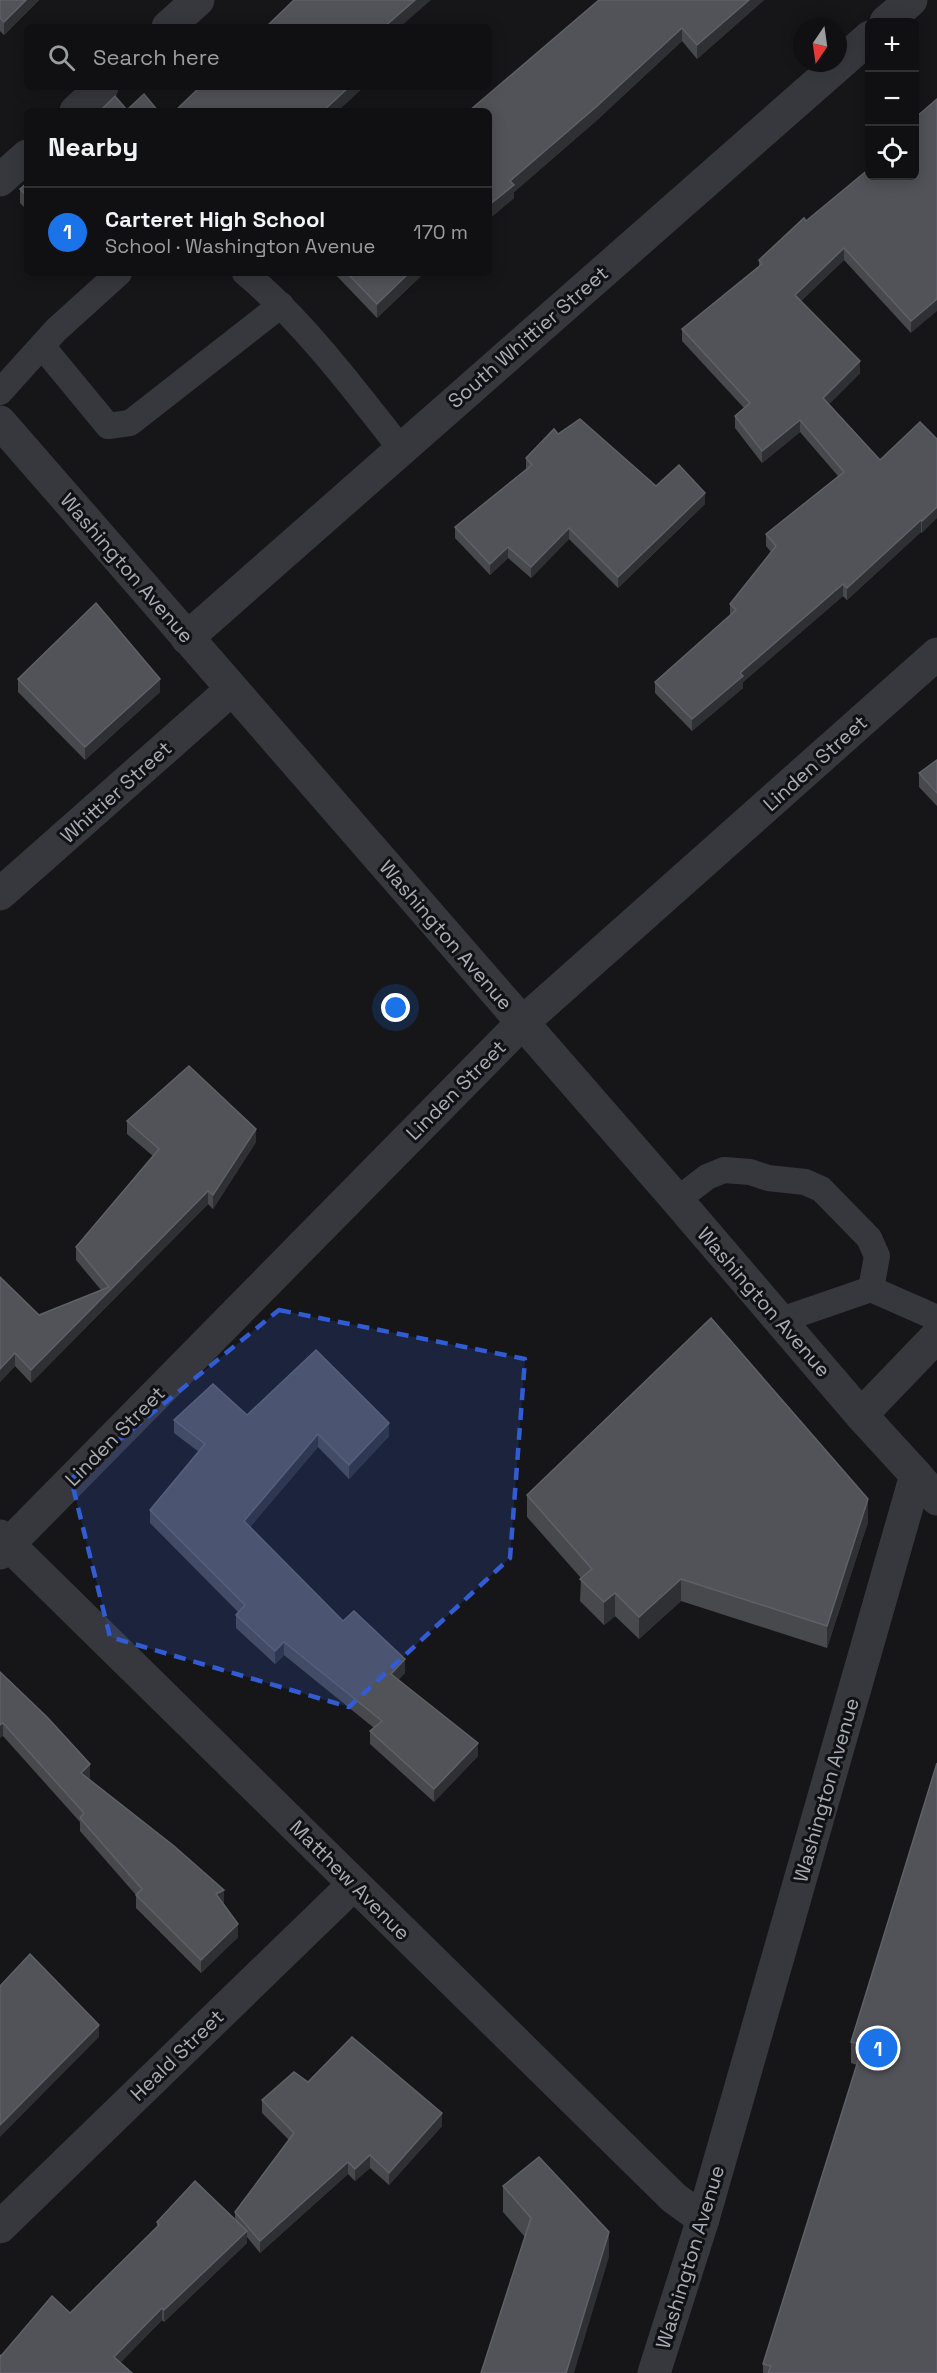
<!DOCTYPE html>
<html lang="en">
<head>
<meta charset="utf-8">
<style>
	:root { --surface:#101012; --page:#1e1e20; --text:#f1f3f6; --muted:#9c9d9f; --line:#303032; --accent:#1a73e8 }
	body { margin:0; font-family:"Space Grotesk",sans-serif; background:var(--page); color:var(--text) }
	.controls { position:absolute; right:18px; top:18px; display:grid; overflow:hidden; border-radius:9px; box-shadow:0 3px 15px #0003 }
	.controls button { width:54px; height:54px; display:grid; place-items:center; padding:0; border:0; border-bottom:2px solid var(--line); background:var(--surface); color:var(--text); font:30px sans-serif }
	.compass { position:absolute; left:793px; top:18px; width:54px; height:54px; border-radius:50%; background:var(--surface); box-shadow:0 3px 15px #0003; rotate:193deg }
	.you { position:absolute; left:396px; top:1008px; width:21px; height:21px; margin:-15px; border:4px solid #fff; border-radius:50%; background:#1a73e8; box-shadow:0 0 0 9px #1a73e833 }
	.badge { display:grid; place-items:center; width:39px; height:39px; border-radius:50%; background:var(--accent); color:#fff; font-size:20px; font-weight:700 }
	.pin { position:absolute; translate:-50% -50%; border:3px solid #fff; box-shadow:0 2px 6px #0006 }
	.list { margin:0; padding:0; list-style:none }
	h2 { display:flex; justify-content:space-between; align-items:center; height:78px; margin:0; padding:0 24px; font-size:26px }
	h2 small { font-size:20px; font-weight:400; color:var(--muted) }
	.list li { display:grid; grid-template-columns:39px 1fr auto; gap:18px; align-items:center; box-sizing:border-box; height:90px; padding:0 24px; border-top:2px solid var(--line) }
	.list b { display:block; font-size:22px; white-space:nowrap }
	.list p { margin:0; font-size:20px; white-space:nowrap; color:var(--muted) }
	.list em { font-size:20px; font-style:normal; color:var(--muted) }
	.icon { flex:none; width:33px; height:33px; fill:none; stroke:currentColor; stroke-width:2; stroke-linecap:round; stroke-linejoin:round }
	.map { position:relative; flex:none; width:937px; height:2373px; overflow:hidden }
	.search { position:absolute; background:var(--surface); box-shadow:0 3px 15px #0003; left:24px; top:24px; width:468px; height:66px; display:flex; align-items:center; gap:15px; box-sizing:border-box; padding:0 21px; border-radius:9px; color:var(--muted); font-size:22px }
	.panel { position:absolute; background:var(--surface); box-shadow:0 3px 15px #0003; left:24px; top:108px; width:468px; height:168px; border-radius:9px }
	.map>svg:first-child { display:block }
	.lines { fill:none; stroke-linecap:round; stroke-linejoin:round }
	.service { stroke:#37383d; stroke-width:26 }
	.minor { stroke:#37383d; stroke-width:33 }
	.tertiary { stroke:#37383d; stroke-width:33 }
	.wall { fill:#47494d }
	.shaded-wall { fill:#2f3033 }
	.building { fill:#525359; stroke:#5f6168; stroke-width:1.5 }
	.marked { fill:#325cd3; fill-opacity:0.2; stroke:#325cd3; stroke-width:4.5; stroke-dasharray:12 8; stroke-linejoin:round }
	.labels { text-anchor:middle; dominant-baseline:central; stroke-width:6; stroke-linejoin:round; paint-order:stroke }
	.street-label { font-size:20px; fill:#a8adb8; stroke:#111113 }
</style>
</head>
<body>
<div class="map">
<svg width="937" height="2373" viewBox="0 0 937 2373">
	<rect width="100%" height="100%" fill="#161618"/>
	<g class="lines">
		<g class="service">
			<path d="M 245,273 C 304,322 354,389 401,449"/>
			<path d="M 42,346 L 108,426 L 130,423 L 281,305"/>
			<path d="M 0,392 L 56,330 L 119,273"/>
			<path d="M 677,1200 L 707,1177 L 724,1170 L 750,1172 L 768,1178 L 805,1182 L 821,1189 L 869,1238 L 877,1256 L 871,1289"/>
			<path d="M 781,1320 L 871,1289 L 937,1318"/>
		</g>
		<g class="minor">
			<path d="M 886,22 L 911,0"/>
			<path d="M 168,27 L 198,0"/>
			<path d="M 76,111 L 102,87"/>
			<path d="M 0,180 L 27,156"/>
			<path d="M 187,638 L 870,37"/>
			<path d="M 0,894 L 232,689"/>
			<path d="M 861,1415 L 937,1336"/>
			<path d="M 916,1475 L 937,1499"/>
			<path d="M 0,1536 L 674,2198 L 703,2219"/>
			<path d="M 0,1553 L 522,1023 L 937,654"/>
			<path d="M 0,2227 L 354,1884"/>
		</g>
		<path class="tertiary" d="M 0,422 L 677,1200 L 861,1415 L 916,1475 L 703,2219 L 654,2373"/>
	</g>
	<g class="wall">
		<path d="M 0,0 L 39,0 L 4,35 L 0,31 Z"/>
		<path d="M 599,0 L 764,0 L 697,59 L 682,41 L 596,121 L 514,192 L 514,198 L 489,219 Z"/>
		<path d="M 915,176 L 911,333 L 844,260 L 801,301 L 860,373 L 829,404 L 880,460 L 937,439 L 922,533 L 921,532 L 847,600 L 843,596 L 743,682 L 743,688 L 692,731 L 655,693 L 655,682 L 730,615 L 730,604 L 771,552 L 766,546 L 766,534 L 838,476 L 800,432 L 762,463 L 735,428 L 735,416 L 744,408 L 682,341 L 682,329 L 759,267 L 759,260 L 806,221 Z"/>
		<path d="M 27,183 L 27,210 L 20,203 L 20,189 Z"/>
		<path d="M 334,273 L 424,273 L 377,318 Z"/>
		<path d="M 558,434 L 656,486 L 705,504 L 618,588 L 569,539 L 531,578 L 508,558 L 490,575 L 455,538 L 455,527 L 526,469 L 526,458 Z"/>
		<path d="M 18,679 L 160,692 L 85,760 L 18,692 Z"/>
		<path d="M 937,760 L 937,806 L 919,787 L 919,773 Z"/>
		<path d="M 127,1121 L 256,1142 L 213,1209 L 208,1204 L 31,1383 L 15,1366 L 0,1382 L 0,1277 L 39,1315 L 101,1290 L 76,1260 L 76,1247 L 153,1156 L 127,1134 Z"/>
		<path d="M 247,1415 L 389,1436 L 349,1479 L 318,1447 L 250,1527 L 343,1621 L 405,1673 L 398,1680 L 478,1756 L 434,1802 L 370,1744 L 370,1731 L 374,1728 L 284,1655 L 275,1664 L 236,1628 L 236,1615 L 238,1612 L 150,1523 L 150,1510 L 199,1452 L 174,1433 L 174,1420 Z"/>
		<path d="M 527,1495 L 868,1522 L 827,1648 L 681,1601 L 639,1639 L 615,1616 L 604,1625 L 580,1601 L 581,1578 L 527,1517 Z"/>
		<path d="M 0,1672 L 90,1777 L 89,1779 L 224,1903 L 223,1903 L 238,1937 L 201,1973 L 136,1908 L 136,1895 L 80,1831 L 80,1822 L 3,1736 Z"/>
		<path d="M 937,1763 L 937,2373 L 763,2373 L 763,2364 L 857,2065 L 851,2063 L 851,2042 Z"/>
		<path d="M 308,2082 L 442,2126 L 389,2185 L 370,2168 L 355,2181 L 348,2174 L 260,2253 L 247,2237 L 247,2243 L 164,2322 L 162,2320 L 120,2363 L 1,2356 L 70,2313 L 157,2227 L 157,2222 L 235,2220 L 235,2212 L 289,2140 L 262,2113 L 262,2100 Z"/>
		<path d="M 503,2186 L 609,2257 L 525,2237 L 503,2212 Z"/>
	</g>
	<g class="shaded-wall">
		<path d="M 26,0 L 39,0 L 4,35 L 4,22 Z"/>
		<path d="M 415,0 L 431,0 L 400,27 L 384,27 Z"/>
		<path d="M 749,0 L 764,0 L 697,59 L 697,45 Z"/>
		<path d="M 682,28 L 682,41 L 596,121 L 514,192 L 514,198 L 489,219 L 489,205 L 510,181 Z"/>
		<path d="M 349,87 L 364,87 L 338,111 L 323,111 Z"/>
		<path d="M 844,248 L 844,260 L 795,307 L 795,295 Z"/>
		<path d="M 409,273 L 424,273 L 377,318 L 377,304 Z"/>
		<path d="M 937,299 L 937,311 L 911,333 L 911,321 Z"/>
		<path d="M 860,361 L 860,373 L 823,410 L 823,398 Z"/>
		<path d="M 800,420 L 800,432 L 762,463 L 762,451 Z"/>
		<path d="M 705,493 L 705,504 L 618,588 L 618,577 Z"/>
		<path d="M 937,507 L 937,518 L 922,533 L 922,521 Z"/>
		<path d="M 921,520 L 921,532 L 847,600 L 847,588 Z"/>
		<path d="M 569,528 L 569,539 L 531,578 L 531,567 Z"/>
		<path d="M 508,547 L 508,558 L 490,575 L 490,564 Z"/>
		<path d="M 843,584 L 843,596 L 743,682 L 743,688 L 692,731 L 692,719 L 740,673 Z"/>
		<path d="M 160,679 L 160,692 L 85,760 L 85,747 Z"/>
		<path d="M 256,1129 L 256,1142 L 213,1209 L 213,1195 Z"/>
		<path d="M 208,1191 L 208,1204 L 31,1383 L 31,1370 Z"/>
		<path d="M 15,1353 L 15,1366 L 0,1382 L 0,1369 Z"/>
		<path d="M 389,1423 L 389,1436 L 349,1479 L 349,1465 Z"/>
		<path d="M 318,1434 L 318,1447 L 244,1534 L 244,1521 Z"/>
		<path d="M 868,1499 L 868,1522 L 827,1648 L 827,1626 Z"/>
		<path d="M 681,1579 L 681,1601 L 639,1639 L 639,1617 Z"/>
		<path d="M 615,1593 L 615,1616 L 604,1625 L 604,1602 Z"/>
		<path d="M 284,1642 L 284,1655 L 275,1664 L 275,1651 Z"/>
		<path d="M 405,1659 L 405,1673 L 391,1687 L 391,1674 Z"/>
		<path d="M 3,1723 L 3,1736 L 0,1738 L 0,1725 Z"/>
		<path d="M 478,1743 L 478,1756 L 434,1802 L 434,1789 Z"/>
		<path d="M 90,1764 L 90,1777 L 81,1786 L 81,1773 Z"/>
		<path d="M 224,1890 L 224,1903 L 216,1907 L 216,1894 Z"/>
		<path d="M 238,1924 L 238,1937 L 201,1973 L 201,1960 Z"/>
		<path d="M 99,2025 L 99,2037 L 0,2137 L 0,2125 Z"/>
		<path d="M 442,2113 L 442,2126 L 389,2185 L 389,2173 Z"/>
		<path d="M 370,2155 L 370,2168 L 355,2181 L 355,2169 Z"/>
		<path d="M 348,2162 L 348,2174 L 260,2253 L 260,2241 Z"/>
		<path d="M 247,2231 L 247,2243 L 164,2322 L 164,2310 Z"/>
		<path d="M 609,2232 L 609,2257 L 574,2373 L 566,2373 Z"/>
		<path d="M 162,2308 L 162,2320 L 114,2369 L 114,2357 Z"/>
	</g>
	<g class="building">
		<path d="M 0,0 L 26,0 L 4,22 L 0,18 Z"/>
		<path d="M 294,0 L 415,0 L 384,27 L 266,27 Z"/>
		<path d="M 599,0 L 749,0 L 697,45 L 682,28 L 596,107 L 510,181 L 514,185 L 489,205 L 489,111 L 469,111 Z"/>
		<path d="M 200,87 L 349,87 L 323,111 L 175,111 Z"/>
		<path d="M 144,94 L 158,111 L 100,111 L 115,96 L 127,110 Z"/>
		<path d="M 937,99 L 937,299 L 911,321 L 844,248 L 795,295 L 860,361 L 823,398 L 880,460 L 920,422 L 937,439 L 937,507 L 922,521 L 921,520 L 847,588 L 843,584 L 740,673 L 743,676 L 692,719 L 655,682 L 736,610 L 730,604 L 776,546 L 766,534 L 844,472 L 800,420 L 762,451 L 735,416 L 750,403 L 682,329 L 762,264 L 759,260 L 804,218 L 806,221 L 870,168 L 870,176 L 915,176 L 915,118 Z"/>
		<path d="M 27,183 L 27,196 L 20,189 Z"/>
		<path d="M 347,273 L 409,273 L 377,304 Z"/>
		<path d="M 580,419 L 656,486 L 679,465 L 705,493 L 618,577 L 569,528 L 531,567 L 508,547 L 490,564 L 455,527 L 532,465 L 526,458 L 554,429 L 558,434 Z"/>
		<path d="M 96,603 L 160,679 L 85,747 L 18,679 Z"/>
		<path d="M 937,760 L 937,793 L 919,773 Z"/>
		<path d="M 189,1066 L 256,1129 L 213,1195 L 208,1191 L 31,1370 L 15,1353 L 0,1369 L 0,1277 L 39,1315 L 109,1287 L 76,1247 L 159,1149 L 127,1121 Z"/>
		<path d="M 711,1318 L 868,1499 L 827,1626 L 681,1579 L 639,1617 L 615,1593 L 604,1602 L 580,1579 L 592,1569 L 527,1495 Z"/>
		<path d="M 316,1350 L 389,1423 L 349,1465 L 318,1434 L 244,1521 L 343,1621 L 354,1611 L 405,1659 L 391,1674 L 478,1743 L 434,1789 L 370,1731 L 382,1721 L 284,1642 L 275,1651 L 236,1615 L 245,1605 L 150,1510 L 205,1444 L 174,1420 L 213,1384 L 247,1415 Z"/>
		<path d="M 0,1672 L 47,1717 L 90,1764 L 81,1773 L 174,1846 L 224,1890 L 216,1894 L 238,1924 L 201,1960 L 136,1895 L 142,1889 L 80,1818 L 84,1813 L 3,1723 L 0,1725 Z"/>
		<path d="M 937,1763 L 937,2373 L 768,2373 L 771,2366 L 763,2364 L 863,2045 L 851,2042 Z"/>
		<path d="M 30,1954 L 99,2025 L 0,2125 L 0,1986 Z"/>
		<path d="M 352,2037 L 442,2113 L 389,2173 L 370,2155 L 355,2169 L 348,2162 L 260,2241 L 235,2212 L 294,2133 L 262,2100 L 294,2072 L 308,2082 Z"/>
		<path d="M 539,2157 L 609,2232 L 566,2373 L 481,2373 L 531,2218 L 503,2186 Z"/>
		<path d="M 195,2181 L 247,2231 L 164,2310 L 162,2308 L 114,2357 L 132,2373 L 0,2373 L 0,2355 L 1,2356 L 52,2296 L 70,2313 L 159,2225 L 157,2222 Z"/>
	</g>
	<path class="marked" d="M 279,1310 L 525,1359 L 510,1558 L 349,1707 L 110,1637 L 71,1479 Z"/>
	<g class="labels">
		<g class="street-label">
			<text transform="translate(528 337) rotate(-41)">South Whittier Street</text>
			<text transform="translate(127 568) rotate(49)">Washington Avenue</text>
			<text transform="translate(815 763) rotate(-42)">Linden Street</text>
			<text transform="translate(116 792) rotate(-42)">Whittier Street</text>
			<text transform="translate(446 935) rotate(49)">Washington Avenue</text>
			<text transform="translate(456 1090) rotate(-45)">Linden Street</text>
			<text transform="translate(764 1302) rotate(49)">Washington Avenue</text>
			<text transform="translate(115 1436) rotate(-45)">Linden Street</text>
			<text transform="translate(826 1790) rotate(-74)">Washington Avenue</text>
			<text transform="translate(350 1880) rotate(45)">Matthew Avenue</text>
			<text transform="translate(177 2055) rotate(-44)">Heald Street</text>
			<text transform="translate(690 2257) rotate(-73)">Washington Avenue</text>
		</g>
	</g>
</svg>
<div class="controls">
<button>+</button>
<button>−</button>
<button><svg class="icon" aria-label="locate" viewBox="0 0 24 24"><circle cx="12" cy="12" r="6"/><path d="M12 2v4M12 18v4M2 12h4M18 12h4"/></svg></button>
</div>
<svg class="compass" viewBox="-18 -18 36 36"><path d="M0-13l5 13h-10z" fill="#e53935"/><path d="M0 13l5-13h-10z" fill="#9c9d9f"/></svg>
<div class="you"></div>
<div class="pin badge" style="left:878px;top:2048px">1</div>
<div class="search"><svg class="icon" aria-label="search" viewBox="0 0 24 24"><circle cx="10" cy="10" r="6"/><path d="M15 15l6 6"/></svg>Search here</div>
<section class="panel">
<h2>Nearby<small></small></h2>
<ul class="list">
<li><span class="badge">1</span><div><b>Carteret High School</b><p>School · Washington Avenue</p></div><em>170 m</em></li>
</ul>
</section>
</div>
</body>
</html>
